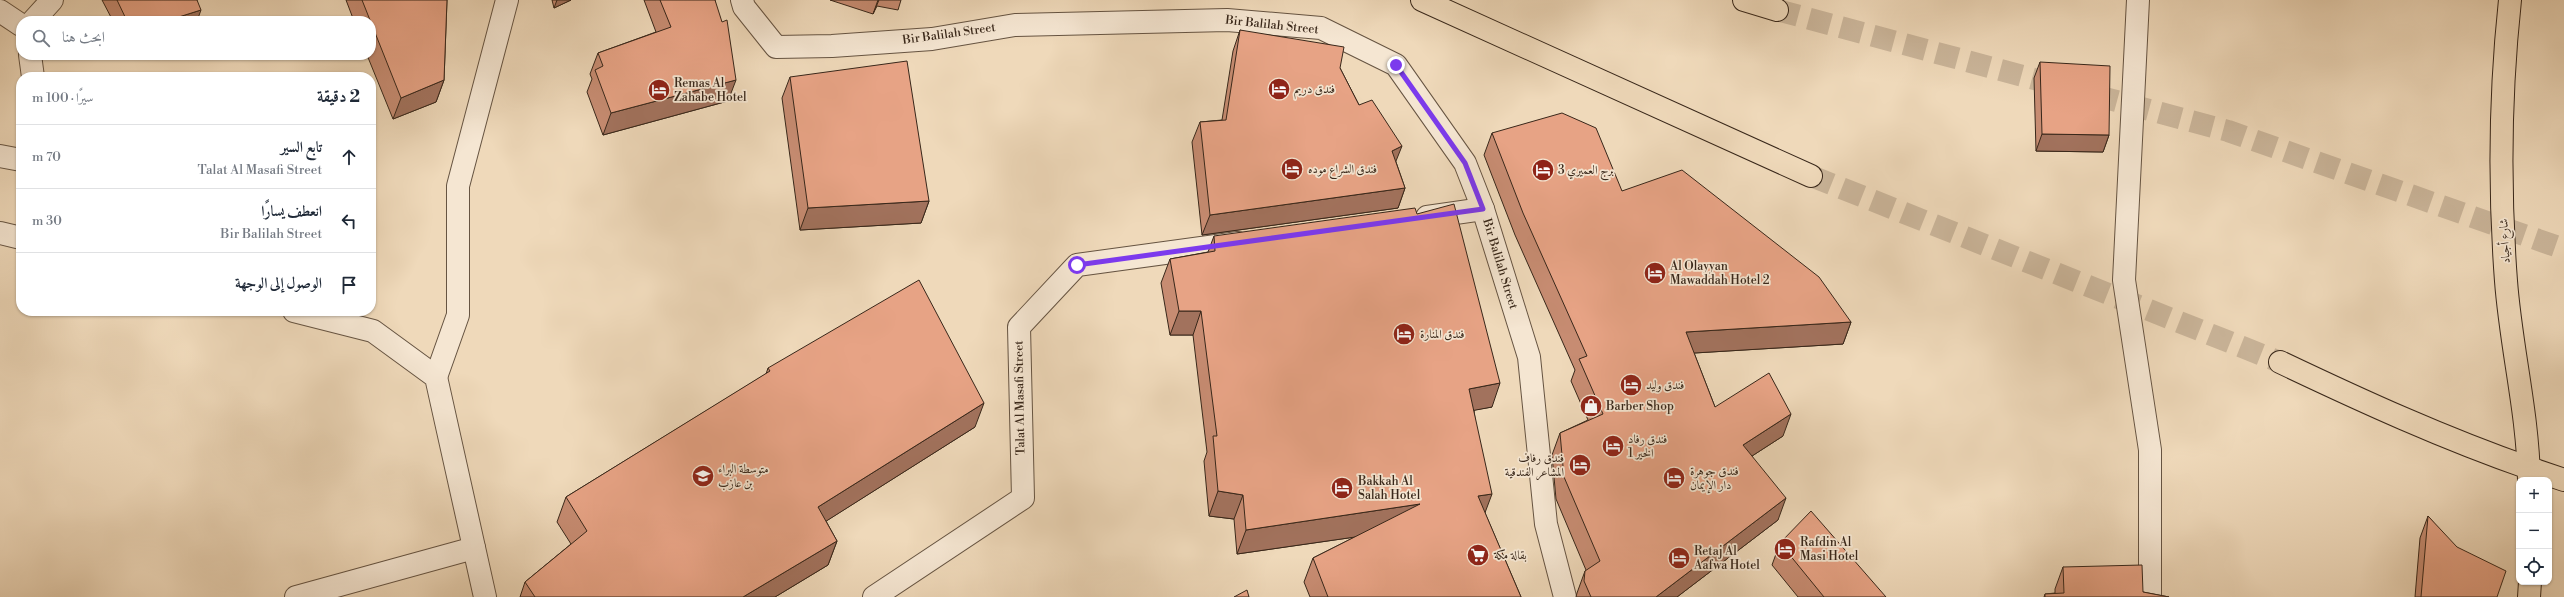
<!DOCTYPE html>
<html lang="ar">
<head>
<meta charset="utf-8">
<style>
	:root { --surface:#fff; --page:#f6f6f7; --text:#1f2937; --muted:#747a83; --line:#e0e1e3 }
	body { margin:0; font-family:"Libre Bodoni",Amiri,serif; background:var(--page); color:var(--text); direction:rtl }
	.controls { position:absolute; right:12px; bottom:12px; display:grid; overflow:hidden; border-radius:8px; box-shadow:0 1px 3px #0004 }
	.controls button { width:36px; height:36px; display:grid; place-items:center; padding:0; border:0; border-bottom:1px solid var(--line); background:var(--surface); color:var(--text); font:20px sans-serif }
	.stop { position:absolute; width:12px; height:12px; margin:-9px; border:3px solid #7c3aed; border-radius:50%; background:#fff }
	.stop.end { background:#7c3aed; border-color:#fff; box-shadow:0 1px 4px #0008 }
	.list { margin:0; padding:0; list-style:none }
	h2 { display:flex; justify-content:space-between; align-items:center; height:52px; margin:0; padding:0 16px; font-size:17px }
	h2 small { font-size:13px; font-weight:400; color:var(--muted) }
	.list li { display:grid; grid-template-columns:26px 1fr auto; gap:12px; align-items:center; box-sizing:border-box; height:64px; padding:0 16px; border-top:1px solid var(--line) }
	.list b { display:block; font-size:15px; white-space:nowrap }
	.list p { margin:0; font-size:13px; white-space:nowrap; color:var(--muted) }
	.list em { font-size:13px; font-style:normal; color:var(--muted) }
	.icon { flex:none; width:22px; height:22px; fill:none; stroke:currentColor; stroke-width:2; stroke-linecap:round; stroke-linejoin:round }
	.map { position:relative; flex:none; width:2564px; height:597px; overflow:hidden; direction:ltr }
	.search { position:absolute; background:var(--surface); box-shadow:0 1px 3px #0004; left:16px; top:16px; width:360px; height:44px; display:flex; align-items:center; gap:10px; box-sizing:border-box; padding:0 14px; border-radius:16px; color:var(--muted); font-size:15px }
	.panel { position:absolute; background:var(--surface); box-shadow:0 1px 3px #0004; left:16px; top:72px; width:360px; height:244px; border-radius:16px; direction:rtl }
	.map>svg:first-child { display:block }
	.lines { fill:none; stroke-linecap:round; stroke-linejoin:round }
	.motorway-tunnel { stroke:#cab59a; stroke-width:22; stroke-dasharray:22 11; stroke-linecap:butt }
	.minor-casing { stroke:#665442; stroke-width:24 }
	.primary-casing { stroke:#38271a; stroke-width:24 }
	.motorway-casing { stroke:#38271a; stroke-width:24 }
	.minor { stroke:#f5e6d2; stroke-width:22 }
	.primary { stroke:#efd9ba; stroke-width:22 }
	.motorway { stroke:#efd9ba; stroke-width:22 }
	.wall { fill:#c78c72; stroke:#38271a }
	.shaded-wall { fill:#a2725d; stroke:#38271a }
	.building { fill:#e7a385; stroke:#38271a }
	.route { stroke:#7c3aed; stroke-width:5 }
	.labels { text-anchor:middle; dominant-baseline:central; stroke-width:3.5; stroke-linejoin:round; paint-order:stroke }
	.street-label { font-size:12px; fill:#38271a; stroke:#f5e6d2 }
	.poi-label { font-size:12px; fill:#38271a; stroke:#f5e6d2; text-anchor:start }
</style>
</head>
<body>
<div class="map">
<svg width="2564" height="597" viewBox="0 0 2564 597">
	<rect width="100%" height="100%" fill="#efd9ba"/>
	<filter id="stains"><feTurbulence type="fractalNoise" baseFrequency=".005" numOctaves="4"/><feColorMatrix values="0 0 0 0 .2 0 0 0 0 .09 0 0 0 0 .02 0 0 0 .5 -.17"/></filter>
	<radialGradient id="worn" r=".72"><stop offset=".6" stop-color="#630" stop-opacity="0"/><stop offset="1" stop-color="#630" stop-opacity=".3"/></radialGradient>
	<g class="lines">
		<g class="motorway-tunnel">
			<path d="M 1777,10 L 2228,131 L 2564,249"/>
			<path d="M 1811,176 L 2280,362"/>
		</g>
		<g class="minor-casing">
			<g id="minor">
				<path d="M 742,0 L 744,7 L 776,47 L 832,46 L 932,39 L 1015,25 L 1227,20 L 1321,28 L 1396,65 L 1465,163 L 1483,209 L 1529,357 L 1546,524 L 1565,597"/>
				<path d="M 2138,0 L 2124,280 L 2150,450 L 2150,597"/>
				<path d="M 0,11 L 21,25"/>
				<path d="M 33,21 L 52,0"/>
				<path d="M 30,55 L 33,77"/>
				<path d="M 0,156 L 21,160"/>
				<path d="M 1427,217 L 1483,209"/>
				<path d="M 0,233 L 21,238"/>
				<path d="M 294,311 L 373,331 L 436,377 L 485,597"/>
				<path d="M 436,377 L 458,315 L 458,186 L 507,0"/>
				<path d="M 296,597 L 474,548"/>
				<path d="M 874,597 L 1023,498 L 1019,327 L 1077,265 L 1238,243"/>
			</g>
		</g>
		<g class="primary-casing">
			<g id="primary">
				<path d="M 2510,0 C 2500,93 2499,188 2506,281 C 2511,348 2528,413 2529,480"/>
				<path d="M 2529,468 L 2564,480"/>
				<path d="M 2529,597 L 2530,582"/>
			</g>
		</g>
		<g class="motorway-casing">
			<g id="motorway">
				<path d="M 1422,0 L 1811,176"/>
				<path d="M 1744,0 L 1777,10"/>
				<path d="M 2280,362 C 2362,401 2443,438 2529,468"/>
			</g>
		</g>
		<use href="#minor" class="minor"/>
		<use href="#primary" class="primary"/>
		<use href="#motorway" class="motorway"/>
	</g>
	<g class="wall">
		<path d="M 102,0 L 197,0 L 197,21 L 113,21 Z"/>
		<path d="M 346,0 L 447,0 L 444,80 L 436,102 L 393,119 L 367,55 L 371,55 L 371,21 L 354,21 Z"/>
		<path d="M 552,0 L 571,0 L 554,8 Z"/>
		<path d="M 644,0 L 715,0 L 728,101 L 603,135 L 587,92 L 592,79 L 590,74 L 598,53 L 656,32 Z"/>
		<path d="M 830,0 L 901,0 L 898,10 L 877,6 L 873,14 Z"/>
		<path d="M 1240,30 L 1340,68 L 1359,105 L 1396,162 L 1405,188 L 1398,208 L 1202,235 L 1192,142 L 1200,122 L 1222,120 L 1233,51 Z"/>
		<path d="M 2040,62 L 2109,135 L 2103,152 L 2036,151 L 2034,78 Z"/>
		<path d="M 790,77 L 929,201 L 921,223 L 800,230 L 782,98 Z"/>
		<path d="M 1492,133 L 1622,191 L 1851,322 L 1843,344 L 1694,353 L 1715,407 L 1783,436 L 1752,456 L 1778,520 L 1677,597 L 1576,597 L 1577,593 L 1585,571 L 1586,570 L 1556,499 L 1552,455 L 1560,433 L 1588,420 L 1571,381 L 1575,370 L 1515,235 L 1484,155 Z"/>
		<path d="M 1214,236 L 1492,407 L 1474,410 L 1485,513 L 1521,597 L 1310,597 L 1304,582 L 1313,558 L 1355,537 L 1237,554 L 1234,519 L 1209,516 L 1204,461 L 1207,452 L 1193,335 L 1170,335 L 1161,283 L 1170,259 L 1208,252 Z"/>
		<path d="M 768,368 L 975,427 L 826,521 L 837,541 L 828,565 L 775,597 L 520,597 L 525,582 L 571,544 L 557,522 L 566,497 L 766,374 Z"/>
		<path d="M 2428,516 L 2497,597 L 2415,597 L 2420,538 Z"/>
		<path d="M 1780,543 L 1886,597 L 1798,597 L 1772,565 Z"/>
		<path d="M 2063,567 L 2143,592 L 2169,597 L 2044,597 L 2045,594 L 2055,593 L 2055,589 Z"/>
	</g>
	<g class="shaded-wall">
		<path d="M 557,0 L 571,0 L 554,8 Z"/>
		<path d="M 878,0 L 879,0 L 873,14 Z"/>
		<path d="M 201,10 L 197,21 L 166,21 Z"/>
		<path d="M 444,80 L 436,102 L 393,119 L 401,98 Z"/>
		<path d="M 736,80 L 728,101 L 603,135 L 611,113 Z"/>
		<path d="M 2042,134 L 2109,135 L 2103,152 L 2036,151 Z"/>
		<path d="M 1402,146 L 1394,166 L 1392,151 Z"/>
		<path d="M 1405,188 L 1398,208 L 1202,235 L 1210,215 Z"/>
		<path d="M 929,201 L 921,223 L 800,230 L 808,208 Z"/>
		<path d="M 1179,311 L 1201,311 L 1193,335 L 1170,335 Z"/>
		<path d="M 1851,322 L 1843,344 L 1678,354 L 1686,332 Z"/>
		<path d="M 1500,383 L 1492,407 L 1460,413 L 1469,389 Z"/>
		<path d="M 984,403 L 975,427 L 809,532 L 818,507 Z"/>
		<path d="M 1791,414 L 1783,436 L 1735,467 L 1743,445 Z"/>
		<path d="M 1218,491 L 1243,495 L 1234,519 L 1209,516 Z"/>
		<path d="M 1492,494 L 1483,518 L 1478,496 Z"/>
		<path d="M 1786,498 L 1778,520 L 1677,597 L 1656,597 Z"/>
		<path d="M 1420,504 L 1411,529 L 1237,554 L 1246,530 Z"/>
		<path d="M 837,541 L 828,565 L 775,597 L 743,597 Z"/>
	</g>
	<g class="building">
		<path d="M 117,0 L 197,0 L 201,10 L 166,21 L 127,21 Z"/>
		<path d="M 362,0 L 447,0 L 444,80 L 401,98 Z"/>
		<path d="M 660,0 L 715,0 L 722,22 L 727,20 L 736,80 L 611,113 L 595,70 L 603,66 L 598,53 L 671,27 Z"/>
		<path d="M 1240,30 L 1344,47 L 1340,68 L 1359,105 L 1372,100 L 1402,146 L 1392,151 L 1405,188 L 1210,215 L 1200,122 L 1226,120 Z"/>
		<path d="M 907,61 L 929,201 L 808,208 L 790,77 Z"/>
		<path d="M 2040,62 L 2110,66 L 2109,135 L 2042,134 Z"/>
		<path d="M 1562,113 L 1596,128 L 1622,191 L 1682,170 L 1819,277 L 1851,322 L 1686,332 L 1715,407 L 1769,373 L 1791,414 L 1743,445 L 1786,498 L 1656,597 L 1591,597 L 1584,581 L 1585,571 L 1600,561 L 1564,477 L 1560,433 L 1603,414 L 1579,359 L 1587,356 L 1523,213 L 1492,133 Z"/>
		<path d="M 1454,204 L 1500,383 L 1469,389 L 1492,494 L 1478,496 L 1521,597 L 1328,597 L 1313,558 L 1420,504 L 1246,530 L 1243,495 L 1218,491 L 1213,436 L 1217,436 L 1201,311 L 1179,311 L 1170,259 L 1215,251 L 1214,236 L 1415,208 L 1417,214 Z"/>
		<path d="M 919,280 L 984,403 L 818,507 L 837,541 L 743,597 L 535,597 L 525,582 L 587,531 L 566,497 L 770,371 L 768,368 Z"/>
		<path d="M 1811,511 L 1886,597 L 1824,597 L 1780,543 Z"/>
		<path d="M 2428,516 L 2457,547 L 2506,571 L 2497,597 L 2421,597 Z"/>
		<path d="M 2142,565 L 2143,592 L 2169,597 L 2045,597 L 2045,594 L 2064,593 L 2063,567 Z"/>
		<path d="M 1247,590 L 1249,597 L 1234,597 Z"/>
	</g>
	<g class="lines">
		<path class="route" d="M 1077,265 L 1483,209 L 1465,163 L 1396,65"/>
	</g>
	<defs>
		<g id="hotel-disc" transform="scale(1.15)"><circle r="9.5" fill="#8f2418" stroke="#f5e6d2"/><path d="M-6-4.5h1.5V1H6V5H4.5V3h-9V5H-6ZM-4 0a1.8 1.8 0 1 1 3.6 0ZM.5 0V-2.5h3Q6-2.5 6 0Z" fill="#fff"/></g>
		<g id="shop-disc" transform="scale(1.15)"><circle r="9.5" fill="#8f2418" stroke="#f5e6d2"/><path d="M-5-2.5h2.3a2.7 3.5 0 0 1 5.4 0H5L5.5 6h-11ZM-1.5-2.5h3a1.5 2.3 0 0 0-3 0Z" fill="#fff"/></g>
		<g id="school-disc" transform="scale(1.15)"><circle r="9.5" fill="#8f2418" stroke="#f5e6d2"/><path d="M0-5L7-2L0 1L-7-2ZM-4 1L0 2.5L4 1V4Q0 6-4 4Z" fill="#fff"/></g>
		<g id="supermarket-disc" transform="scale(1.15)"><circle r="9.5" fill="#8f2418" stroke="#f5e6d2"/><path d="M-6-5.5h2.5l.6 2H6L4.5 2H-2.5L-4.4-4H-6ZM-1.5 3.2a1.3 1.3 0 1 0 .1 0ZM3 3.2a1.3 1.3 0 1 0 .1 0Z" fill="#fff"/></g>
	</defs>
	<g fill-rule="evenodd">
		<use href="#hotel-disc" x="1279" y="89"/>
		<use href="#hotel-disc" x="659" y="90"/>
		<use href="#hotel-disc" x="1292" y="169"/>
		<use href="#hotel-disc" x="1543" y="170"/>
		<use href="#hotel-disc" x="1655" y="273"/>
		<use href="#hotel-disc" x="1404" y="334"/>
		<use href="#hotel-disc" x="1631" y="385"/>
		<use href="#shop-disc" x="1591" y="406"/>
		<use href="#hotel-disc" x="1613" y="446"/>
		<use href="#hotel-disc" x="1580" y="465"/>
		<use href="#school-disc" x="703" y="476"/>
		<use href="#hotel-disc" x="1674" y="478"/>
		<use href="#hotel-disc" x="1342" y="488"/>
		<use href="#hotel-disc" x="1785" y="549"/>
		<use href="#supermarket-disc" x="1478" y="555"/>
		<use href="#hotel-disc" x="1679" y="558"/>
	</g>
	<g class="labels">
		<g class="street-label">
			<text transform="translate(1272 25) rotate(6)">Bir Balilah Street</text>
			<text transform="translate(949 34) rotate(-8)">Bir Balilah Street</text>
			<text transform="translate(2505 241) rotate(-93)">شارع أجياد</text>
			<text transform="translate(1500 264) rotate(73)">Bir Balilah Street</text>
			<text transform="translate(1020 398) rotate(-91)">Talat Al Masafi Street</text>
		</g>
		<g class="poi-label">
			<text x="674" y="83">Remas Al<tspan x="674" dy="14">Zahabe Hotel</tspan></text>
			<text x="1294" y="89">فندق دريم</text>
			<text x="1308" y="169">فندق الشراع موده</text>
			<text x="1558" y="170">برج العميري 3</text>
			<text x="1670" y="266">Al Olayyan<tspan x="1670" dy="14">Mawaddah Hotel 2</tspan></text>
			<text x="1420" y="334">فندق المنارة</text>
			<text x="1646" y="385">فندق وليد</text>
			<text x="1606" y="406">Barber Shop</text>
			<text x="1628" y="439">فندق رفاد<tspan x="1628" dy="14">الخير 1</tspan></text>
			<text x="1564" y="458" text-anchor="end">فندق رفاف<tspan x="1564" dy="14">المشاعر الفندقية</tspan></text>
			<text x="718" y="469">متوسطة البراء<tspan x="718" dy="14">بن عازب</tspan></text>
			<text x="1690" y="471">فندق جوهرة<tspan x="1690" dy="14">دار الإيمان</tspan></text>
			<text x="1358" y="481">Bakkah Al<tspan x="1358" dy="14">Salah Hotel</tspan></text>
			<text x="1800" y="542">Rafdin Al<tspan x="1800" dy="14">Masi Hotel</tspan></text>
			<text x="1694" y="551">Retaj Al<tspan x="1694" dy="14">Aafwa Hotel</tspan></text>
			<text x="1494" y="555">بقالة مكة</text>
		</g>
	</g>
	<rect width="100%" height="100%" filter="url(#stains)"/>
	<rect width="100%" height="100%" fill="url(#worn)"/>
</svg>
<div class="controls">
<button>+</button>
<button>−</button>
<button><svg class="icon" aria-label="locate" viewBox="0 0 24 24"><circle cx="12" cy="12" r="6"/><path d="M12 2v4M12 18v4M2 12h4M18 12h4"/></svg></button>
</div>
<div class="stop" style="left:1077px;top:265px"></div>
<div class="stop end" style="left:1396px;top:65px"></div>
<div class="search"><svg class="icon" aria-label="search" viewBox="0 0 24 24"><circle cx="10" cy="10" r="6"/><path d="M15 15l6 6"/></svg>ابحث هنا</div>
<section class="panel">
<h2>2 دقيقة<small>سيرًا · 100 m</small></h2>
<ul class="list">
<li><svg class="icon" aria-label="ahead" viewBox="0 0 24 24"><path d="M12 20V5M6 11l6-6 6 6"/></svg><div><b>تابع السير</b><p>Talat Al Masafi Street</p></div><em>70 m</em></li>
<li><svg class="icon" aria-label="left" viewBox="0 0 24 24"><path d="M17 20v-9H6M10 6l-5 5 5 5"/></svg><div><b>انعطف يسارًا</b><p>Bir Balilah Street</p></div><em>30 m</em></li>
<li><svg class="icon" aria-label="arrive" viewBox="0 0 24 24"><path d="M6 21V4h12l-3 4 3 4H6"/></svg><div><b>الوصول إلى الوجهة</b></div></li>
</ul>
</section>
</div>
</body>
</html>
